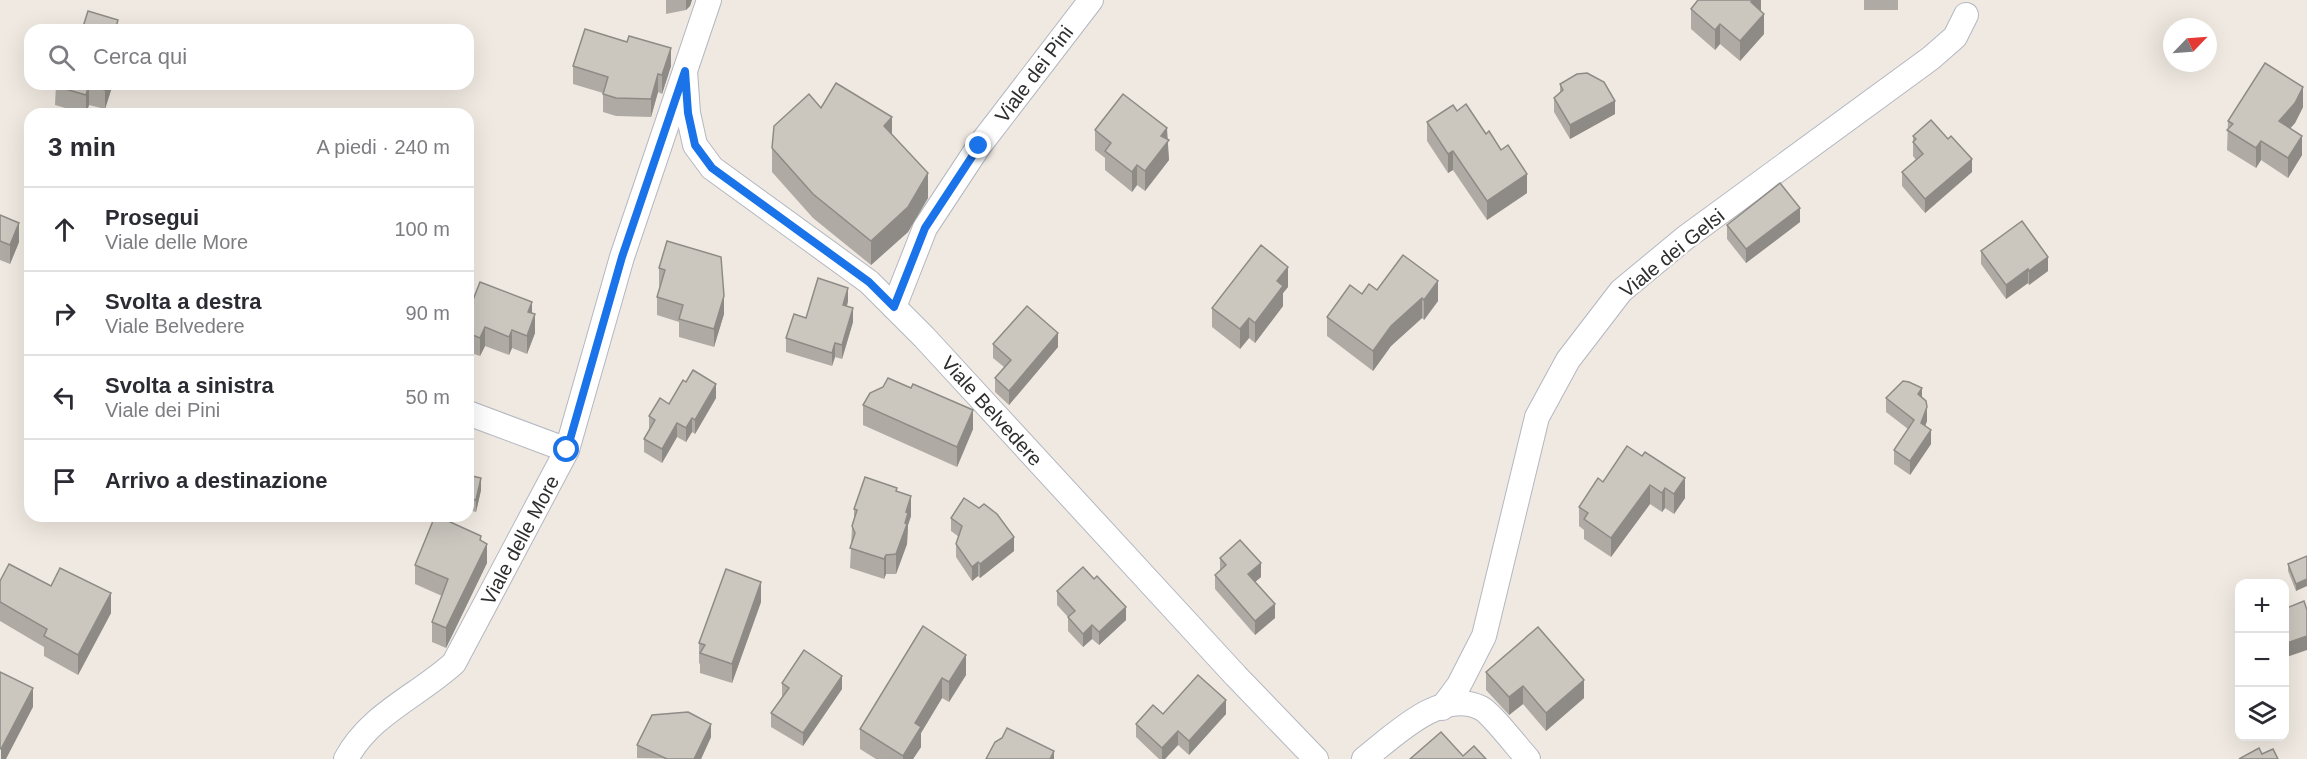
<!DOCTYPE html>
<html lang="it">
<head>
<meta charset="utf-8">
<style>
	:root { --surface:#fff; --page:#f2f2f3; --text:#2b2b33; --muted:#7c7c81; --line:#e1e1e2 }
	body { margin:0; font-family:Helvetica,sans-serif; background:var(--page); color:var(--text) }
	.controls { position:absolute; right:18px; bottom:18px; display:grid; overflow:hidden; border-radius:12px; box-shadow:0 6px 24px #0002 }
	.controls button { width:54px; height:54px; display:grid; place-items:center; padding:0; border:0; border-bottom:2px solid var(--line); background:var(--surface); color:var(--text); font:30px sans-serif }
	.compass { position:absolute; left:2163px; top:18px; width:54px; height:54px; border-radius:50%; background:var(--surface); box-shadow:0 6px 24px #0002; rotate:65deg }
	.stop { position:absolute; width:18px; height:18px; margin:-14px; border:4px solid #1a73e8; border-radius:50%; background:#fff }
	.stop.end { background:#1a73e8; border-color:#fff; box-shadow:0 2px 6px #0008 }
	.list { margin:0; padding:0; list-style:none }
	h2 { display:flex; justify-content:space-between; align-items:center; height:78px; margin:0; padding:0 24px; font-size:26px }
	h2 small { font-size:20px; font-weight:400; color:var(--muted) }
	.list li { display:grid; grid-template-columns:39px 1fr auto; gap:18px; align-items:center; box-sizing:border-box; height:84px; padding:0 24px; border-top:2px solid var(--line) }
	.list b { display:block; font-size:22px; white-space:nowrap }
	.list p { margin:0; font-size:20px; white-space:nowrap; color:var(--muted) }
	.list em { font-size:20px; font-style:normal; color:var(--muted) }
	.icon { flex:none; width:33px; height:33px; fill:none; stroke:currentColor; stroke-width:2; stroke-linecap:round; stroke-linejoin:round }
	.map { position:relative; flex:none; width:2307px; height:759px; overflow:hidden }
	.search { position:absolute; background:var(--surface); box-shadow:0 6px 24px #0002; left:24px; top:24px; width:450px; height:66px; display:flex; align-items:center; gap:15px; box-sizing:border-box; padding:0 21px; border-radius:18px; color:var(--muted); font-size:22px }
	.panel { position:absolute; background:var(--surface); box-shadow:0 6px 24px #0002; left:24px; top:108px; width:450px; height:414px; border-radius:18px }
	.map>svg:first-child { display:block }
	.lines { fill:none; stroke-linecap:round; stroke-linejoin:round }
	.minor-casing { stroke:#b4b7c1; stroke-width:26 }
	.minor { stroke:#fff; stroke-width:24 }
	.wall { fill:#afaba4 }
	.shaded-wall { fill:#8e8b86 }
	.building { fill:#cbc7bf; stroke:#8e8b86; stroke-width:1.5 }
	.route { stroke:#1a73e8; stroke-width:8 }
	.labels { text-anchor:middle; dominant-baseline:central; stroke-width:4.5; stroke-linejoin:round; paint-order:stroke }
	.street-label { font-size:20px; fill:#2e2e2e; stroke:#fff }
</style>
</head>
<body>
<div class="map">
<svg width="2307" height="759" viewBox="0 0 2307 759">
	<rect width="100%" height="100%" fill="#efe9e1"/>
	<g class="lines">
		<g class="minor-casing">
			<g id="minor">
				<path d="M 685,71 L 688,113 L 695,145 L 712,168 L 869,282 L 924,337 L 1236,676 L 1316,759"/>
				<path d="M 894,307 L 925,228 L 979,146 L 1091,0"/>
				<path d="M 468,413 L 567,450"/>
				<path d="M 1442,708 L 1459,685 L 1484,636 L 1537,417 L 1568,360 L 1621,291 L 1685,238 L 1931,58 L 1955,37 L 1966,15"/>
				<path d="M 346,759 C 370,714 418,696 454,663 L 567,450 L 622,257 L 709,0"/>
				<path d="M 1364,759 C 1394,736 1440,688 1481,708 C 1491,713 1518,748 1528,759"/>
			</g>
		</g>
		<use href="#minor" class="minor"/>
	</g>
	<g class="wall">
		<path d="M 666,0 L 692,0 L 690,6 L 686,10 L 666,14 Z"/>
		<path d="M 1761,0 L 1760,11 L 1764,34 L 1740,61 L 1720,44 L 1715,50 L 1691,29 L 1691,9 Z"/>
		<rect x="1864" y="0" width="34" height="10"/>
		<path d="M 573,66 L 671,66 L 662,94 L 658,92 L 651,117 L 616,116 L 603,112 L 603,93 L 573,84 Z"/>
		<path d="M 56,84 L 113,84 L 105,109 L 89,105 L 86,114 L 55,105 Z"/>
		<path d="M 1560,84 L 1615,114 L 1570,139 L 1554,112 L 1554,98 L 1560,93 Z"/>
		<path d="M 2303,107 L 2295,123 L 2290,128 L 2302,155 L 2288,178 L 2261,160 L 2256,168 L 2227,150 L 2228,121 Z"/>
		<path d="M 821,108 L 892,134 L 928,198 L 908,232 L 871,265 L 813,218 L 772,172 L 772,148 Z"/>
		<path d="M 1427,122 L 1527,193 L 1487,220 L 1453,170 L 1448,173 L 1427,141 Z"/>
		<path d="M 1095,130 L 1167,140 L 1169,160 L 1145,191 L 1137,185 L 1132,192 L 1105,170 L 1105,158 L 1095,150 Z"/>
		<path d="M 1913,136 L 1972,172 L 1925,213 L 1902,186 L 1902,172 L 1916,160 L 1913,156 Z"/>
		<path d="M 0,215 L 19,242 L 10,264 L 0,260 Z"/>
		<path d="M 1800,222 L 1746,263 L 1727,239 L 1727,225 Z"/>
		<path d="M 667,241 L 724,314 L 714,347 L 679,337 L 679,322 L 657,315 L 657,297 L 660,287 L 659,286 L 659,268 Z"/>
		<path d="M 1981,251 L 2048,271 L 2029,285 L 2028,283 L 2006,299 L 1981,264 Z"/>
		<path d="M 1288,287 L 1283,293 L 1283,306 L 1255,343 L 1249,338 L 1240,349 L 1212,327 L 1212,308 Z"/>
		<path d="M 1377,290 L 1438,301 L 1424,320 L 1422,318 L 1391,346 L 1373,371 L 1327,336 L 1327,317 L 1362,294 Z"/>
		<path d="M 468,298 L 473,300 L 532,313 L 535,333 L 527,354 L 512,348 L 509,355 L 485,346 L 480,356 L 468,352 Z"/>
		<path d="M 848,301 L 847,306 L 853,322 L 842,359 L 835,357 L 832,366 L 786,352 L 786,338 L 806,318 Z"/>
		<path d="M 993,344 L 1058,347 L 1009,405 L 995,392 L 995,378 L 1004,367 L 993,358 Z"/>
		<path d="M 911,388 L 973,429 L 957,467 L 863,425 L 863,405 Z"/>
		<path d="M 1922,397 L 1927,421 L 1925,426 L 1931,444 L 1910,475 L 1894,464 L 1894,450 L 1908,429 L 1886,412 L 1886,398 Z"/>
		<path d="M 716,398 L 695,434 L 692,432 L 686,442 L 677,437 L 662,463 L 644,452 L 644,439 L 649,430 L 649,416 L 669,404 Z"/>
		<path d="M 1627,446 L 1685,498 L 1674,514 L 1665,508 L 1662,512 L 1650,504 L 1611,557 L 1584,539 L 1584,530 L 1579,526 L 1579,507 L 1603,482 Z"/>
		<path d="M 468,475 L 481,490 L 476,512 L 468,510 Z"/>
		<path d="M 897,491 L 911,516 L 908,525 L 907,544 L 896,574 L 886,574 L 884,579 L 850,568 L 852,526 L 854,519 L 854,509 Z"/>
		<path d="M 951,518 L 1014,551 L 980,578 L 978,576 L 972,581 L 956,557 L 956,544 L 959,537 L 951,531 Z"/>
		<path d="M 481,541 L 487,563 L 446,648 L 432,642 L 432,622 L 442,596 L 415,584 L 415,565 Z"/>
		<path d="M 2307,556 L 2296,591 L 2288,571 L 2288,564 Z"/>
		<path d="M 1220,558 L 1261,577 L 1255,582 L 1275,618 L 1255,635 L 1215,589 L 1215,575 L 1220,571 Z"/>
		<path d="M 0,581 L 51,586 L 111,613 L 78,675 L 44,656 L 44,647 L 0,621 Z"/>
		<path d="M 1057,591 L 1126,620 L 1099,645 L 1092,639 L 1083,647 L 1068,631 L 1068,617 L 1057,605 Z"/>
		<path d="M 2240,598 L 2240,621 L 2237,613 L 2237,599 Z"/>
		<path d="M 761,602 L 732,683 L 700,673 L 700,664 L 699,663 L 699,643 Z"/>
		<path d="M 923,626 L 966,675 L 949,702 L 942,698 L 921,733 L 921,747 L 913,759 L 876,759 L 860,749 L 860,729 Z"/>
		<path d="M 1486,672 L 1584,698 L 1546,731 L 1523,704 L 1509,715 L 1486,690 Z"/>
		<path d="M 782,683 L 842,689 L 803,746 L 771,727 L 771,713 L 782,697 Z"/>
		<path d="M 1163,714 L 1226,714 L 1189,755 L 1178,745 L 1165,759 L 1159,759 L 1136,737 L 1136,724 Z"/>
		<path d="M 711,737 L 701,759 L 637,758 L 637,745 Z"/>
	</g>
	<g class="shaded-wall">
		<path d="M 686,0 L 692,0 L 690,6 L 686,10 Z"/>
		<path d="M 1753,0 L 1761,0 L 1761,11 L 1751,2 Z"/>
		<path d="M 1764,14 L 1764,34 L 1740,61 L 1740,41 Z"/>
		<path d="M 1720,24 L 1720,44 L 1715,50 L 1715,30 Z"/>
		<path d="M 671,48 L 671,66 L 662,94 L 662,75 Z"/>
		<path d="M 658,74 L 658,92 L 651,117 L 651,99 Z"/>
		<path d="M 107,84 L 113,84 L 105,109 L 105,90 Z"/>
		<path d="M 89,85 L 89,105 L 86,114 L 86,95 Z"/>
		<path d="M 2303,87 L 2303,107 L 2295,123 L 2279,141 L 2279,121 Z"/>
		<path d="M 1615,101 L 1615,114 L 1570,139 L 1570,125 Z"/>
		<path d="M 892,117 L 892,142 L 884,126 Z"/>
		<path d="M 1167,128 L 1169,160 L 1145,191 L 1145,171 L 1161,136 Z"/>
		<path d="M 2302,136 L 2302,155 L 2288,178 L 2288,158 Z"/>
		<path d="M 2261,141 L 2261,160 L 2256,168 L 2256,148 Z"/>
		<path d="M 1453,151 L 1453,170 L 1448,173 L 1448,154 Z"/>
		<path d="M 1972,159 L 1972,172 L 1925,213 L 1925,199 Z"/>
		<path d="M 1137,165 L 1137,185 L 1132,192 L 1132,172 Z"/>
		<path d="M 928,173 L 928,198 L 908,232 L 871,265 L 871,241 Z"/>
		<path d="M 1527,174 L 1527,193 L 1487,220 L 1487,201 Z"/>
		<path d="M 1800,208 L 1800,222 L 1746,263 L 1746,249 Z"/>
		<path d="M 19,223 L 19,242 L 10,264 L 10,245 Z"/>
		<path d="M 2048,257 L 2048,271 L 2029,285 L 2029,271 Z"/>
		<path d="M 1288,267 L 1288,287 L 1283,293 L 1283,306 L 1255,343 L 1255,323 L 1277,281 Z"/>
		<path d="M 2028,269 L 2028,283 L 2006,299 L 2006,285 Z"/>
		<path d="M 1438,281 L 1438,301 L 1424,320 L 1424,300 Z"/>
		<path d="M 848,288 L 848,301 L 843,319 L 843,305 Z"/>
		<path d="M 724,296 L 724,314 L 714,347 L 714,329 Z"/>
		<path d="M 1422,298 L 1422,318 L 1391,346 L 1373,371 L 1373,351 L 1391,326 Z"/>
		<path d="M 532,302 L 532,321 L 528,312 Z"/>
		<path d="M 853,308 L 853,322 L 842,359 L 842,345 Z"/>
		<path d="M 535,314 L 535,333 L 527,354 L 527,336 Z"/>
		<path d="M 1249,318 L 1249,338 L 1240,349 L 1240,329 Z"/>
		<path d="M 485,327 L 485,346 L 480,356 L 480,338 Z"/>
		<path d="M 512,330 L 512,348 L 509,355 L 509,337 Z"/>
		<path d="M 1058,333 L 1058,347 L 1009,405 L 1009,391 Z"/>
		<path d="M 835,343 L 835,357 L 832,366 L 832,353 Z"/>
		<path d="M 716,384 L 716,398 L 695,434 L 695,420 Z"/>
		<path d="M 1922,388 L 1922,402 L 1918,394 Z"/>
		<path d="M 1927,407 L 1927,421 L 1921,437 L 1921,423 Z"/>
		<path d="M 973,410 L 973,429 L 957,467 L 957,447 Z"/>
		<path d="M 692,418 L 692,432 L 686,442 L 686,428 Z"/>
		<path d="M 677,423 L 677,437 L 662,463 L 662,449 Z"/>
		<path d="M 1931,430 L 1931,444 L 1910,475 L 1910,461 Z"/>
		<path d="M 481,478 L 481,490 L 476,512 L 476,500 Z"/>
		<path d="M 1685,478 L 1685,498 L 1674,514 L 1674,494 Z"/>
		<path d="M 1650,485 L 1650,504 L 1611,557 L 1611,538 Z"/>
		<path d="M 1665,488 L 1665,508 L 1662,512 L 1662,493 Z"/>
		<path d="M 911,496 L 911,516 L 908,525 L 907,544 L 896,574 L 896,554 L 906,512 Z"/>
		<path d="M 481,536 L 481,555 L 487,544 L 487,563 L 446,648 L 446,628 Z"/>
		<path d="M 1014,537 L 1014,551 L 980,578 L 980,564 Z"/>
		<path d="M 886,555 L 886,574 L 884,579 L 884,559 Z"/>
		<path d="M 978,562 L 978,576 L 972,581 L 972,567 Z"/>
		<path d="M 1261,563 L 1261,577 L 1248,588 L 1248,574 Z"/>
		<path d="M 2307,579 L 2307,586 L 2296,591 L 2296,584 Z"/>
		<path d="M 761,582 L 761,602 L 732,683 L 732,664 Z"/>
		<path d="M 111,593 L 111,613 L 78,675 L 78,655 Z"/>
		<path d="M 1275,604 L 1275,618 L 1255,635 L 1255,621 Z"/>
		<path d="M 1126,607 L 1126,620 L 1099,645 L 1099,632 Z"/>
		<path d="M 1092,625 L 1092,639 L 1083,647 L 1083,634 Z"/>
		<path d="M 2307,636 L 2307,650 L 2284,658 L 2284,644 Z"/>
		<path d="M 966,655 L 966,675 L 949,702 L 949,682 Z"/>
		<path d="M 842,676 L 842,689 L 803,746 L 803,733 Z"/>
		<path d="M 942,678 L 942,698 L 921,733 L 921,747 L 913,759 L 903,759 L 903,756 L 915,723 Z"/>
		<path d="M 1584,680 L 1584,698 L 1546,731 L 1546,713 Z"/>
		<path d="M 1523,686 L 1523,704 L 1509,715 L 1509,697 Z"/>
		<path d="M 33,688 L 33,707 L 6,759 L 1,759 L 1,749 Z"/>
		<path d="M 1226,700 L 1226,714 L 1189,755 L 1189,741 Z"/>
		<path d="M 711,724 L 711,737 L 701,759 L 694,759 Z"/>
		<path d="M 1178,731 L 1178,745 L 1165,759 L 1162,759 L 1162,748 Z"/>
		<path d="M 1054,751 L 1054,759 L 1050,759 Z"/>
	</g>
	<g class="building">
		<path d="M 1698,0 L 1753,0 L 1751,2 L 1764,14 L 1740,41 L 1720,24 L 1715,30 L 1691,9 Z"/>
		<path d="M 88,11 L 118,20 L 116,27 L 125,30 L 82,30 Z"/>
		<path d="M 585,29 L 627,42 L 629,36 L 671,48 L 662,75 L 658,74 L 651,99 L 616,98 L 603,94 L 608,77 L 573,66 Z"/>
		<path d="M 2265,63 L 2303,87 L 2295,103 L 2279,121 L 2302,136 L 2288,158 L 2261,141 L 2256,148 L 2227,130 L 2233,124 L 2228,121 Z"/>
		<path d="M 1587,73 L 1604,82 L 1615,101 L 1570,125 L 1554,98 L 1563,90 L 1560,84 L 1577,74 Z"/>
		<path d="M 836,83 L 892,117 L 884,126 L 928,173 L 908,207 L 871,241 L 813,194 L 772,148 L 774,126 L 809,94 L 821,108 Z"/>
		<path d="M 56,84 L 107,84 L 105,90 L 89,85 L 86,95 L 55,86 Z"/>
		<path d="M 1123,94 L 1167,128 L 1161,136 L 1169,140 L 1145,171 L 1137,165 L 1132,172 L 1105,151 L 1111,143 L 1095,130 Z"/>
		<path d="M 1466,104 L 1486,134 L 1489,131 L 1501,150 L 1508,145 L 1527,174 L 1487,201 L 1453,151 L 1448,154 L 1427,122 L 1453,105 L 1457,111 Z"/>
		<path d="M 1931,120 L 1948,139 L 1951,136 L 1972,159 L 1925,199 L 1902,172 L 1923,154 L 1913,142 L 1916,139 L 1913,136 Z"/>
		<path d="M 1780,183 L 1800,208 L 1746,249 L 1727,225 Z"/>
		<path d="M 0,215 L 19,223 L 10,245 L 0,241 Z"/>
		<path d="M 2022,221 L 2048,257 L 2029,271 L 2028,269 L 2006,285 L 1981,251 Z"/>
		<path d="M 667,241 L 721,257 L 724,296 L 714,329 L 679,319 L 683,305 L 657,297 L 665,270 L 659,268 Z"/>
		<path d="M 1261,245 L 1288,267 L 1277,281 L 1283,286 L 1255,323 L 1249,318 L 1240,329 L 1212,308 Z"/>
		<path d="M 1403,255 L 1438,281 L 1424,300 L 1422,298 L 1391,326 L 1373,351 L 1327,317 L 1350,285 L 1362,294 L 1369,284 L 1377,290 Z"/>
		<path d="M 818,278 L 848,288 L 843,305 L 853,308 L 842,345 L 835,343 L 832,353 L 786,338 L 794,314 L 806,318 Z"/>
		<path d="M 480,282 L 532,302 L 528,312 L 535,314 L 527,336 L 512,330 L 509,337 L 485,327 L 480,338 L 468,333 L 468,298 L 473,300 Z"/>
		<path d="M 1027,306 L 1058,333 L 1009,391 L 995,378 L 1011,360 L 993,344 Z"/>
		<path d="M 693,370 L 716,384 L 695,420 L 692,418 L 686,428 L 677,423 L 662,449 L 644,439 L 655,420 L 649,416 L 660,398 L 669,404 L 683,380 L 686,382 Z"/>
		<path d="M 888,378 L 911,388 L 913,384 L 973,410 L 957,447 L 863,405 L 870,393 L 883,387 Z"/>
		<path d="M 1903,381 L 1909,382 L 1922,388 L 1918,394 L 1926,401 L 1927,407 L 1921,423 L 1931,430 L 1910,461 L 1894,450 L 1914,420 L 1886,398 Z"/>
		<path d="M 1627,446 L 1642,456 L 1645,452 L 1685,478 L 1674,494 L 1665,488 L 1662,493 L 1650,485 L 1611,538 L 1584,519 L 1588,513 L 1579,507 L 1598,478 L 1603,482 Z"/>
		<path d="M 468,475 L 481,478 L 476,500 L 468,498 Z"/>
		<path d="M 865,477 L 897,488 L 896,491 L 911,496 L 906,512 L 908,513 L 905,523 L 907,524 L 896,554 L 886,555 L 884,559 L 850,548 L 855,533 L 852,526 L 857,510 L 854,509 Z"/>
		<path d="M 964,498 L 979,508 L 984,504 L 997,514 L 1014,537 L 980,564 L 978,562 L 972,567 L 956,544 L 962,526 L 951,518 Z"/>
		<path d="M 435,516 L 437,516 L 481,536 L 480,540 L 487,544 L 446,628 L 432,622 L 448,579 L 415,565 Z"/>
		<path d="M 1240,540 L 1261,563 L 1248,574 L 1275,604 L 1255,621 L 1215,575 L 1226,565 L 1220,558 Z"/>
		<path d="M 2307,556 L 2307,579 L 2296,584 L 2288,564 Z"/>
		<path d="M 9,564 L 51,586 L 60,568 L 111,593 L 78,655 L 44,636 L 47,629 L 0,602 L 0,581 Z"/>
		<path d="M 1083,567 L 1094,579 L 1097,576 L 1126,607 L 1099,632 L 1092,625 L 1083,634 L 1068,617 L 1075,611 L 1057,591 Z"/>
		<path d="M 726,569 L 761,582 L 732,664 L 700,653 L 705,645 L 699,643 Z"/>
		<path d="M 2240,598 L 2240,608 L 2237,599 Z"/>
		<path d="M 2304,601 L 2307,610 L 2307,636 L 2284,644 L 2284,609 Z"/>
		<path d="M 923,626 L 966,655 L 949,682 L 942,678 L 915,723 L 921,727 L 903,756 L 860,729 Z"/>
		<path d="M 1538,627 L 1584,680 L 1546,713 L 1523,686 L 1509,697 L 1486,672 Z"/>
		<path d="M 804,650 L 842,676 L 803,733 L 771,713 L 789,688 L 782,683 Z"/>
		<path d="M 0,672 L 33,688 L 1,749 L 0,748 Z"/>
		<path d="M 1198,675 L 1226,700 L 1189,741 L 1178,731 L 1162,748 L 1136,724 L 1153,705 L 1163,714 Z"/>
		<path d="M 688,712 L 711,724 L 694,759 L 667,759 L 637,745 L 652,715 Z"/>
		<path d="M 1007,728 L 1054,751 L 1050,759 L 986,759 L 995,742 L 1002,738 Z"/>
		<path d="M 1441,732 L 1463,756 L 1474,746 L 1486,759 L 1410,759 Z"/>
		<path d="M 2259,748 L 2262,754 L 2273,749 L 2278,759 L 2239,759 Z"/>
	</g>
	<g class="lines">
		<path class="route" d="M 567,450 L 622,257 L 685,71 L 688,113 L 695,145 L 712,168 L 869,282 L 894,307 L 925,228 L 979,146"/>
	</g>
	<g class="labels">
		<g class="street-label">
			<text transform="translate(1034 74) rotate(-53)">Viale dei Pini</text>
			<text transform="translate(1672 253) rotate(-39)">Viale dei Gelsi</text>
			<text transform="translate(992 411) rotate(48)">Viale Belvedere</text>
			<text transform="translate(520 540) rotate(-62)">Viale delle More</text>
		</g>
	</g>
</svg>
<div class="controls">
<button>+</button>
<button>−</button>
<button><svg class="icon" aria-label="layers" viewBox="0 0 24 24"><path d="M12 4l9 5-9 5-9-5zM3 14l9 5 9-5"/></svg></button>
</div>
<svg class="compass" viewBox="-18 -18 36 36"><path d="M0-13l5 13h-10z" fill="#e53935"/><path d="M0 13l5-13h-10z" fill="#7c7c81"/></svg>
<div class="stop" style="left:567px;top:450px"></div>
<div class="stop end" style="left:979px;top:146px"></div>
<div class="search"><svg class="icon" aria-label="search" viewBox="0 0 24 24"><circle cx="10" cy="10" r="6"/><path d="M15 15l6 6"/></svg>Cerca qui</div>
<section class="panel">
<h2>3 min<small>A piedi · 240 m</small></h2>
<ul class="list">
<li><svg class="icon" aria-label="ahead" viewBox="0 0 24 24"><path d="M12 20V5M6 11l6-6 6 6"/></svg><div><b>Prosegui</b><p>Viale delle More</p></div><em>100 m</em></li>
<li><svg class="icon" aria-label="right" viewBox="0 0 24 24"><path d="M7 20v-9h11M14 6l5 5-5 5"/></svg><div><b>Svolta a destra</b><p>Viale Belvedere</p></div><em>90 m</em></li>
<li><svg class="icon" aria-label="left" viewBox="0 0 24 24"><path d="M17 20v-9H6M10 6l-5 5 5 5"/></svg><div><b>Svolta a sinistra</b><p>Viale dei Pini</p></div><em>50 m</em></li>
<li><svg class="icon" aria-label="arrive" viewBox="0 0 24 24"><path d="M6 21V4h12l-3 4 3 4H6"/></svg><div><b>Arrivo a destinazione</b></div></li>
</ul>
</section>
</div>
</body>
</html>
